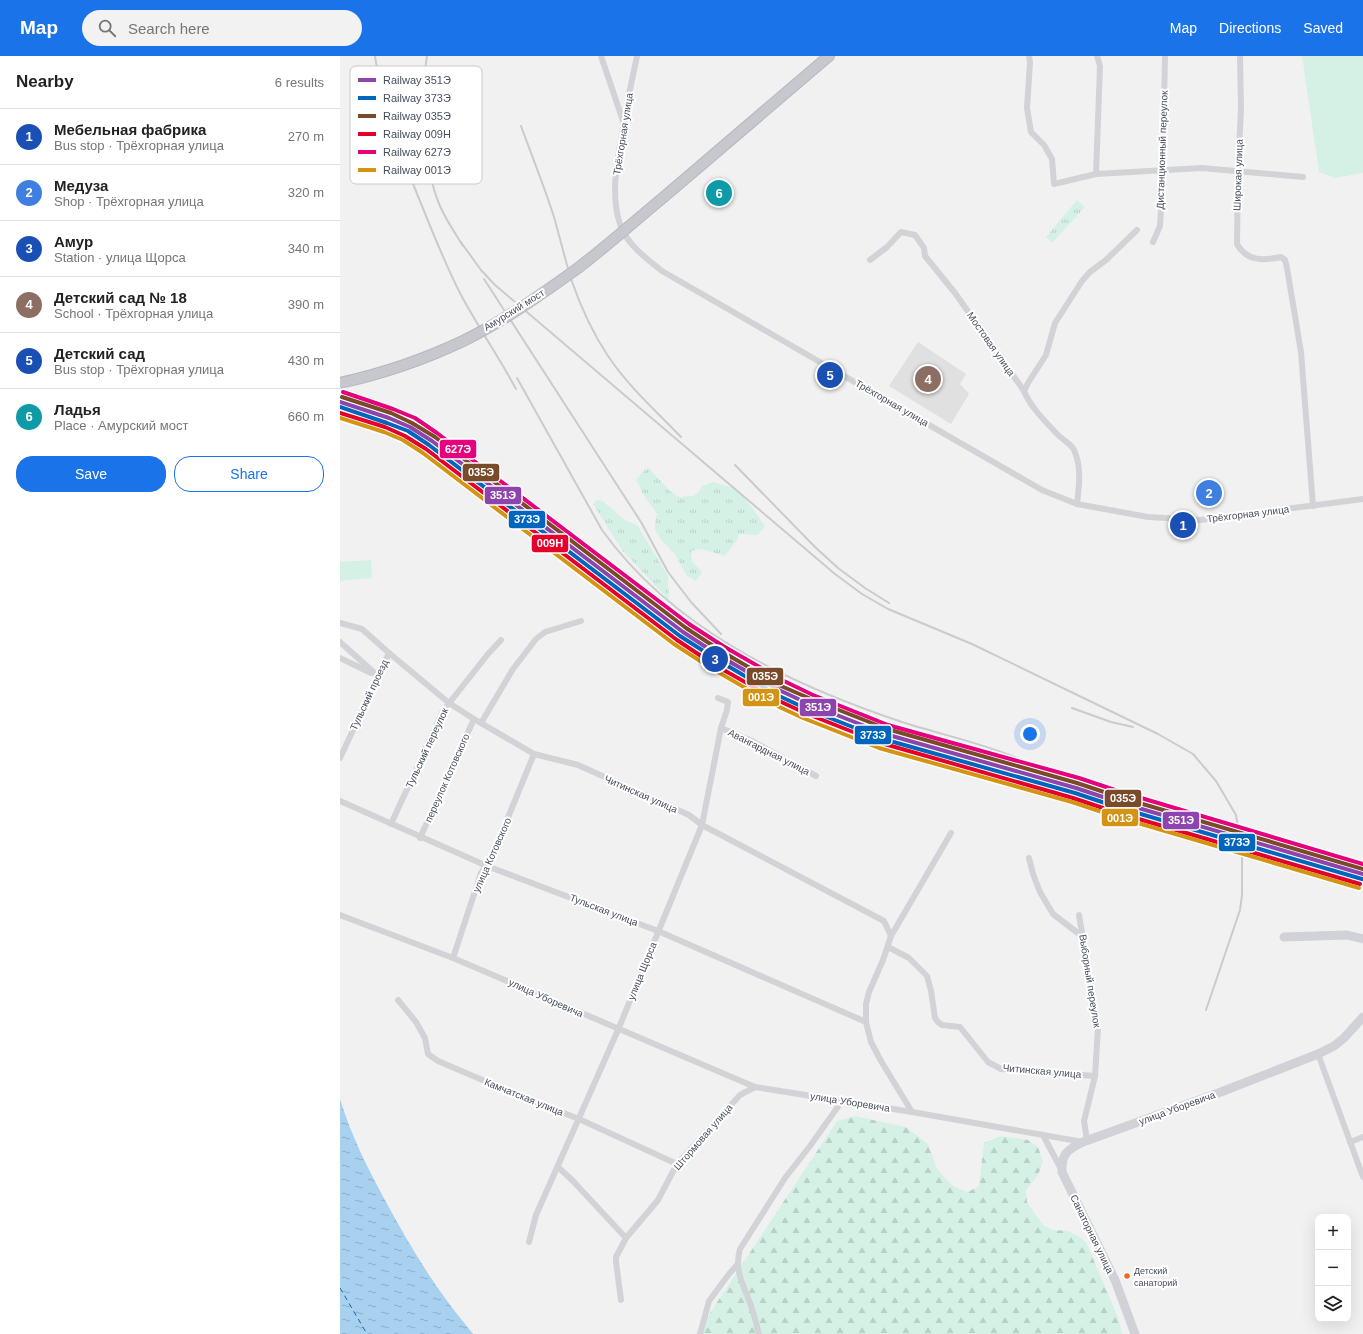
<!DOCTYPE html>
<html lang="en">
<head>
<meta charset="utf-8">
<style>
	:root { --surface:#fff; --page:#f2f2f2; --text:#222; --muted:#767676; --line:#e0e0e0; --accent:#1a73e8 }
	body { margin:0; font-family:Arial,sans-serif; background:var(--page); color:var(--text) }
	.controls { position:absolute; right:12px; bottom:12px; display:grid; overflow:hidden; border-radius:8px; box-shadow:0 4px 16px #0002 }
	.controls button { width:36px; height:36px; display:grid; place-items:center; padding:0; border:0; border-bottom:1px solid var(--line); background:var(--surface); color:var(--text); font:20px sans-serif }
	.you { position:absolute; left:690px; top:678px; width:14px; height:14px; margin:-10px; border:3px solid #fff; border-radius:50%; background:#1a73e8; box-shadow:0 0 0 6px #1a73e833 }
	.badge { display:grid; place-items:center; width:26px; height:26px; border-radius:50%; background:var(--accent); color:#fff; font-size:13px; font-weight:700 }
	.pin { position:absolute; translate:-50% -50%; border:2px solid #fff; box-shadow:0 1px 4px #0006 }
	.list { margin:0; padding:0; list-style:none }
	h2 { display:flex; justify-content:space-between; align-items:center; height:52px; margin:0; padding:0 16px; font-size:17px }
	h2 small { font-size:13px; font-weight:400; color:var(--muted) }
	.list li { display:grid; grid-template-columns:26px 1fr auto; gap:12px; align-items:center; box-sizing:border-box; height:56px; padding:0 16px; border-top:1px solid var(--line) }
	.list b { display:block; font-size:15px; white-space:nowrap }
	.list p { margin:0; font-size:13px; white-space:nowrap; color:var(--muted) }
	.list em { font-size:13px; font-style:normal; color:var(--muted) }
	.actions { display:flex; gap:8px; padding:12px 16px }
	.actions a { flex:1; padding:9px 0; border:1px solid var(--accent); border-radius:16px; text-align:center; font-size:14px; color:var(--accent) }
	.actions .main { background:var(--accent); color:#fff }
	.icon { flex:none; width:22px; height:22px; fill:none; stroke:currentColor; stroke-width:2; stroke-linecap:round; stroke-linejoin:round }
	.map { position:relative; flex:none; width:1023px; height:1278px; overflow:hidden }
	header { display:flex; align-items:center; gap:24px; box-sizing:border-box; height:56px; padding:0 20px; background:var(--accent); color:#fff }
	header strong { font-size:19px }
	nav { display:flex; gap:22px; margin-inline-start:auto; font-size:14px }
	.search { width:280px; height:36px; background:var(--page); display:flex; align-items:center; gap:10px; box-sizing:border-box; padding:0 14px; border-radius:22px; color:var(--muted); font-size:15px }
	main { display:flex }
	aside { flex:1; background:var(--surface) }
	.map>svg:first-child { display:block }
	.education { fill:#e0e0e1 }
	.grass { fill:#d5f1e6 }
	.forest { fill:url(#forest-firs) }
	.park { fill:url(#park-tufts) }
	.water { fill:url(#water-ripples) }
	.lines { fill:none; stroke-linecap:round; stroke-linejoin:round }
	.ferry { stroke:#0668b2; stroke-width:1; stroke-dasharray:5 4; stroke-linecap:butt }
	.trunk-casing { stroke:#b6b8c1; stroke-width:12 }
	.minor { stroke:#d2d3d7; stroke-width:6 }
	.secondary { stroke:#d1d2d7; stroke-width:9 }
	.trunk { stroke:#c6c8ce; stroke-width:10 }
	.rail { stroke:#cacbcd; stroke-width:2 }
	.trunk-bridge-casing { stroke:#b6b8c1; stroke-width:12; stroke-linecap:butt }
	.trunk-bridge { stroke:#c6c8ce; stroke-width:10 }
	.rail-1-casing { stroke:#fff; stroke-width:7 }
	.rail-2-casing { stroke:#fff; stroke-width:7 }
	.rail-3-casing { stroke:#fff; stroke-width:7 }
	.rail-4-casing { stroke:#fff; stroke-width:7 }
	.rail-5-casing { stroke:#fff; stroke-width:7 }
	.rail-6-casing { stroke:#fff; stroke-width:7 }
	.rail-1 { stroke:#8e44ad; stroke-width:4 }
	.rail-2 { stroke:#0065bd; stroke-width:4 }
	.rail-3 { stroke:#7a4b2a; stroke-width:4 }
	.rail-4 { stroke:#e4002b; stroke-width:4 }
	.rail-5 { stroke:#e5007d; stroke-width:4 }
	.rail-6 { stroke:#d49413; stroke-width:4 }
	.bus-dot { fill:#f26522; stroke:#fff; stroke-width:1.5 }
	.labels { text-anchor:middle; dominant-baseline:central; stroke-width:4; stroke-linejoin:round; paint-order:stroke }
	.bus-label { font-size:9px; fill:#474e5f; stroke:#fff; text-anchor:start }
	.street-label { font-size:10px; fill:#474e5f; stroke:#fff }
	.key { fill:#fff; stroke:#c8cacf; stroke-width:1 }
	.key-label { font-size:11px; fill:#474e5f }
	.line-badge { stroke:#fff; stroke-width:1.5 }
	.badge-label { font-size:11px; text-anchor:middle; font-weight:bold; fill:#fff }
</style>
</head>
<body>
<header>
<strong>Map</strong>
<div class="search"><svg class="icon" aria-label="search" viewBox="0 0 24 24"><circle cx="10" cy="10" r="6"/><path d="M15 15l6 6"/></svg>Search here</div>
<nav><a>Map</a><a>Directions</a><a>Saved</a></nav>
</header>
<main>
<aside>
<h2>Nearby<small>6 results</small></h2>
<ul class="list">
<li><span class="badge" style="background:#1a4fb4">1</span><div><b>Мебельная фабрика</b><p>Bus stop · Трёхгорная улица</p></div><em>270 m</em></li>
<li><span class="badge" style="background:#3f7fe0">2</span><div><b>Медуза</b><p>Shop · Трёхгорная улица</p></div><em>320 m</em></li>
<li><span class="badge" style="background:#1a4fb4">3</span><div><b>Амур</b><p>Station · улица Щорса</p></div><em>340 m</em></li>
<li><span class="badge" style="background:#8d6e63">4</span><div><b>Детский сад № 18</b><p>School · Трёхгорная улица</p></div><em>390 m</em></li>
<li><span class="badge" style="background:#1a4fb4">5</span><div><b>Детский сад</b><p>Bus stop · Трёхгорная улица</p></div><em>430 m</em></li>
<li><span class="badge" style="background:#0f9aa8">6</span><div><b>Ладья</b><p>Place · Амурский мост</p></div><em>660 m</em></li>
</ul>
<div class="actions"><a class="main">Save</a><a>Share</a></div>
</aside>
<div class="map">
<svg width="1023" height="1278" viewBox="0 0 1023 1278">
	<defs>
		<pattern id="forest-firs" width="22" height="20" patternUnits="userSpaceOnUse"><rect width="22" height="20" fill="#d5f1e6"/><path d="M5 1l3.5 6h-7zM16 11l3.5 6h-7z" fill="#b8d0c8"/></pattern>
		<pattern id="park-tufts" width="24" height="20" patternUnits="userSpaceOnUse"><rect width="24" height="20" fill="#d5f1e6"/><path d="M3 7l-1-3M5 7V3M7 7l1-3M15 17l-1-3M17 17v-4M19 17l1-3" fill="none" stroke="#b8d0c8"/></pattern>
		<pattern id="water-ripples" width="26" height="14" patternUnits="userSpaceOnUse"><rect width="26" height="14" fill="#a8d1f0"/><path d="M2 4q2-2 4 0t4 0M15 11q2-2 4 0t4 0" fill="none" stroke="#8bacc6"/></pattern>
	</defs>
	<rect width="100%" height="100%" fill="#f2f1f1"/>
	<path class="education" d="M 578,286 L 626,318 L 620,328 L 629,338 L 611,368 L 549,330 Z"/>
	<g class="grass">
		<path d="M 962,0 L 1023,0 L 1023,117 L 995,122 L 979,116 Z"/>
		<path d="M 31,504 L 32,522 L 0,525 L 0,506 Z"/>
	</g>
	<path class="forest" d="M 515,1060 L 566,1071 L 588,1088 L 597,1113 L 613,1130 L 628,1136 L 639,1130 L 644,1087 L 660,1080 L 688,1084 L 698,1091 L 703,1106 L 698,1119 L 686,1134 L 687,1146 L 703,1169 L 712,1174 L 729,1175 L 741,1182 L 746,1186 L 778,1261 L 782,1278 L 356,1278 L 497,1065 Z"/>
	<g class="park">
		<path d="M 737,144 L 745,151 L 712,187 L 706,181 Z"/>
		<path d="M 308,411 L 330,435 L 339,441 L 353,440 L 359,436 L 362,430 L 373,426 L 397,433 L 413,453 L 425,470 L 418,479 L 399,478 L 397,484 L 385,500 L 361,493 L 351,495 L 352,505 L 362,516 L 356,525 L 347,520 L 334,497 L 322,485 L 315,474 L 315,466 L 317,458 L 303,438 L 296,423 Z"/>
		<path d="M 256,444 L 263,445 L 285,464 L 298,470 L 328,520 L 329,544 L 282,494 L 253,448 Z"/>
	</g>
	<path class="water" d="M 0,1043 C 11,1079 28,1113 46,1146 C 64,1179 83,1212 105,1242 C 113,1254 124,1266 133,1278 L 0,1278 Z"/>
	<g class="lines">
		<path class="ferry" d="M 0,1232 L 27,1278"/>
		<g class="trunk-casing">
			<path id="trunk" d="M 325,140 L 489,0"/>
		</g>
		<g class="minor">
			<path d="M 261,0 L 283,65"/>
			<path d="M 297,0 C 291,28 285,56 281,84 C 276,111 271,141 280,168 C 287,189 306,202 322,215 L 702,434 L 737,448 L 808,461 L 860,464 L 1023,443"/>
			<path d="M 689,0 L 690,6 L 687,52 L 691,76 L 704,89 L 712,103 L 714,128 L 756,118 L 862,112 L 963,121"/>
			<path d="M 900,0 L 901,52 L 898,115 L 897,188 C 906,205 923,205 941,201 L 945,204 L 947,212 L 961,296 L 973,450"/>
			<path d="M 756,118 L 760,10 L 757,0"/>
			<path d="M 813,186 L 820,170 L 822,137 L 825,0"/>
			<path d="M 530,204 L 547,191 L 561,176 L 575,179 L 584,192 L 585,200 L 615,237 L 684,335 C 691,352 706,366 718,379 C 723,384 731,388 734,394 C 742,411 739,430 737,448"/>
			<path d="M 684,335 L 688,327 L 706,299 L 715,267 L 742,225 L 750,216 L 766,204 L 797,174"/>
			<path d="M 0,567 L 22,573 L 49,597 L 109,647 L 134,663 L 194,698 L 238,709 L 349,759 L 362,769 L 544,865 L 551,880"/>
			<path d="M 0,586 L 38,620"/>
			<path d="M 0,602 L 31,617"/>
			<path d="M 141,667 L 173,613 L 196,583 L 205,576 L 241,565"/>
			<path d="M 381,672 L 412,685 L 476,720"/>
			<path d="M 0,702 L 49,597"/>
			<path d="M 0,745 L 147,810 L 318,875 L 526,966"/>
			<path d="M 51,768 L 103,655 L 148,598 L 161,584"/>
			<path d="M 80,782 L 134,663"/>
			<path d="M 689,802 L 693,818 L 700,836 L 713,858 L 743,881"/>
			<path d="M 0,859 L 113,902 L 415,1031 L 572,1056 L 743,1086"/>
			<path d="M 739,859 L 758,972 L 755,1020 L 744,1065 L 747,1084"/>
			<path d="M 548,891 L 569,902 L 587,920 L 591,935 L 595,962 L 598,966 L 602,969 L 620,971 L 648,1006 L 661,1013 L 755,1020"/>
			<path d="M 113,902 L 141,817 L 151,803 L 194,698"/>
			<path d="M 58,944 L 76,966 L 85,982 L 88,998 L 98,1005 L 168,1035 L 239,1063 L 337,1108"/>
			<path d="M 978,998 L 1023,1121"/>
			<path d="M 572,1056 L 541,1005 L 531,986 L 526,966 L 526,948 L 529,936 L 543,904 L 551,880 L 611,777"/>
			<path d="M 703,1079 L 722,1115"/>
			<path d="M 1010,1086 L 1023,1081"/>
			<path d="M 218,1111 L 233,1125 L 286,1182"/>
			<path d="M 189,1186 L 196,1159 L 278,974 L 362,769 L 381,672 L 387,654 L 388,646 L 378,642"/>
			<path d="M 281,1244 L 276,1206 L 276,1201 L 286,1182 L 318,1144 L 337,1108 L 400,1039 L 415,1031"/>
			<path d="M 360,1278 L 369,1245 L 389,1218 L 397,1209"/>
			<path d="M 419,1278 C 416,1268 414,1257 410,1247 C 403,1228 394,1214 400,1193 L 445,1122 L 470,1090 L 502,1045"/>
		</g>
		<g class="secondary">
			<path d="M 944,881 L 1007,879 L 1023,883"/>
			<path d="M 795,1278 L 775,1224 L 722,1116 C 721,1098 728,1093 743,1086 L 881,1036 L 978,998 L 994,990 L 1004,982 L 1023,961"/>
		</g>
		<use href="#trunk" class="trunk"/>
		<g class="rail">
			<path d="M 35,0 C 42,52 62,101 82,150 C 94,180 106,210 121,239 C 138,271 159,301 176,333"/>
			<path d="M 87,0 C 80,42 83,111 100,150 C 106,164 115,177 123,190"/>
			<path d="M 181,70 C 192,100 204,130 214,161 C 220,182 225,203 231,223 C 240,249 252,276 268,300 C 288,330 316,355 341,381"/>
			<path d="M 120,185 L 141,214 L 155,229 L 495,518 L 522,538 L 548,553 L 632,588 L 818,678 L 853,698 L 876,725 L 896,759 L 902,796 L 902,839 L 900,854 L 866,954"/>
			<path d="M 144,223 L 277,429 L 301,466 L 328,516 L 351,546 L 381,578"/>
			<path d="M 177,322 L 262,474 C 333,573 449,628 562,666 C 599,678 637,686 672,700 C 691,708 709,717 727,725 C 744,733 761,739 778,746"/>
			<path d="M 395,409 L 475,491 L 498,512 L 525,532 L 549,547"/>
			<path d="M 732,652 L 771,666 L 793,671"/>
		</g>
		<g class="trunk-bridge-casing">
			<path id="trunk-bridge" d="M 0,327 C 41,318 85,303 123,285 C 164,265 202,238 238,212 C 268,189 296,164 325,140"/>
		</g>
		<use href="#trunk-bridge" class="trunk-bridge"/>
		<g class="rail-1-casing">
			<path id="rail-1" d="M 0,346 L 49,362 L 70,371 L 92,385 L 343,576 L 378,599 L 439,634 L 469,648 L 545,678 L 736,732 L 778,746 L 1023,818"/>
		</g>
		<g class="rail-2-casing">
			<path id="rail-2" d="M 0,351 L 47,367 L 68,375 L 89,389 L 340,580 L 376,603 L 437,639 L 467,653 L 543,683 L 735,737 L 777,751 L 1022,823"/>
		</g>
		<g class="rail-3-casing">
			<path id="rail-3" d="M 2,341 L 51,357 L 72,367 L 95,381 L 346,572 L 381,595 L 441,630 L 471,643 L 547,673 L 737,727 L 779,741 L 1023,813"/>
		</g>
		<g class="rail-4-casing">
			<path id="rail-4" d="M 0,357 L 45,371 L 65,380 L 86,393 L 337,584 L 373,608 L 435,643 L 465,657 L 541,687 L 733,742 L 775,756 L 1020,828"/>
		</g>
		<g class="rail-5-casing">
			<path id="rail-5" d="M 3,336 L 53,353 L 75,362 L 97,377 L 349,568 L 383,590 L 444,625 L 473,639 L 548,669 L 739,722 L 781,736 L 1023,808"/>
		</g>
		<g class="rail-6-casing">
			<path id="rail-6" d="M 0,362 L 44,376 L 63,384 L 83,397 L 334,588 L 371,612 L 433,648 L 463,662 L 539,692 L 732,746 L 774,760 L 1019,832"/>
		</g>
		<use href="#rail-1" class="rail-1"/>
		<use href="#rail-2" class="rail-2"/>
		<use href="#rail-3" class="rail-3"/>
		<use href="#rail-4" class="rail-4"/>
		<use href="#rail-5" class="rail-5"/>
		<use href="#rail-6" class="rail-6"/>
	</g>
	<circle class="bus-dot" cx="787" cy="1220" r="3.5"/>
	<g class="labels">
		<g class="bus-label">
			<text x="794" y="1215">Детский<tspan x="794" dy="12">санаторий</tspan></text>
		</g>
		<g class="street-label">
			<text transform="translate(283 78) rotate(-81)">Трёхгорная улица</text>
			<text transform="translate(822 94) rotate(-88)">Дистанционный переулок</text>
			<text transform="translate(898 119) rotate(-88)">Широкая улица</text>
			<text transform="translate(174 254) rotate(-32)">Амурский мост</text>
			<text transform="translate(651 288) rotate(55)">Мостовая улица</text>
			<text transform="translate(552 347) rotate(30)">Трёхгорная улица</text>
			<text transform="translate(908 458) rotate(-7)">Трёхгорная улица</text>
			<text transform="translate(29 639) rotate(-65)">Тульский проезд</text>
			<text transform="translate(87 692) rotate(-65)">Тульский переулок</text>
			<text transform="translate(429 696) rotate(27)">Авангардная улица</text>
			<text transform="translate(107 722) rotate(-66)">переулок Котовского</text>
			<text transform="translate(301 738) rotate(24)">Читинская улица</text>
			<text transform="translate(152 799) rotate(-66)">улица Котовского</text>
			<text transform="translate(264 854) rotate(21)">Тульская улица</text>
			<text transform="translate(302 915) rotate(-68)">улица Щорса</text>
			<text transform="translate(750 925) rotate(81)">Выборный переулок</text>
			<text transform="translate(206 942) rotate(24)">улица Уборевича</text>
			<text transform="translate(702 1015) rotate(5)">Читинская улица</text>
			<text transform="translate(184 1041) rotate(22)">Камчатская улица</text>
			<text transform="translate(510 1046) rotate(9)">улица Уборевича</text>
			<text transform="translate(837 1052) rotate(-20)">улица Уборевича</text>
			<text transform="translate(363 1081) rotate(-49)">Штормовая улица</text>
			<text transform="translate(752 1178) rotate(64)">Санаторная улица</text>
		</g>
	</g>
	<rect x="10" y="10" width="132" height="118" rx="6" class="key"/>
	<rect x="18" y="22" width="18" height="4" fill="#8e44ad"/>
	<rect x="18" y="40" width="18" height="4" fill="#0065bd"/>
	<rect x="18" y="58" width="18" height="4" fill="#7a4b2a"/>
	<rect x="18" y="76" width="18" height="4" fill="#e4002b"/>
	<rect x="18" y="94" width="18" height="4" fill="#e5007d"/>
	<rect x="18" y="112" width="18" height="4" fill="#d49413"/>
	<g class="key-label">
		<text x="43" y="28">Railway 351Э</text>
		<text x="43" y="46">Railway 373Э</text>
		<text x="43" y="64">Railway 035Э</text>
		<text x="43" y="82">Railway 009Н</text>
		<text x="43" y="100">Railway 627Э</text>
		<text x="43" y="118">Railway 001Э</text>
	</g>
	<g class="line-badge">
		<rect x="99" y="383" width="38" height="20" rx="4" fill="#e5007d"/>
		<rect x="122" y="407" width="38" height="19" rx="4" fill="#7a4b2a"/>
		<rect x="144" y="430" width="38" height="19" rx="4" fill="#8e44ad"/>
		<rect x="168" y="454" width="38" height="19" rx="4" fill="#0065bd"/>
		<rect x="191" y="478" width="38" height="19" rx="4" fill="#e4002b"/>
		<rect x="406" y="611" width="38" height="19" rx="4" fill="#7a4b2a"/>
		<rect x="402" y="632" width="38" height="19" rx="4" fill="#d49413"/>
		<rect x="459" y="642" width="38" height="19" rx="4" fill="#8e44ad"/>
		<rect x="514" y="669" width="38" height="20" rx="4" fill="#0065bd"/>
		<rect x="764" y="733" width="38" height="19" rx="4" fill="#7a4b2a"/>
		<rect x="761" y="752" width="38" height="19" rx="4" fill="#d49413"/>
		<rect x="822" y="755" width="38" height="19" rx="4" fill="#8e44ad"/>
		<rect x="878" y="777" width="38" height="19" rx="4" fill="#0065bd"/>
	</g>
	<g class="badge-label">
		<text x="118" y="397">627Э</text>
		<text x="141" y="420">035Э</text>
		<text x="163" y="443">351Э</text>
		<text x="187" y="467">373Э</text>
		<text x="210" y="491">009Н</text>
		<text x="425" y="624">035Э</text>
		<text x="421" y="645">001Э</text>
		<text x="478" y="655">351Э</text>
		<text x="533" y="683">373Э</text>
		<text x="783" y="746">035Э</text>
		<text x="780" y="766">001Э</text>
		<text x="841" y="768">351Э</text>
		<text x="897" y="790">373Э</text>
	</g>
</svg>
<div class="controls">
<button>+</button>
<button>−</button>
<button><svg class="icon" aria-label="layers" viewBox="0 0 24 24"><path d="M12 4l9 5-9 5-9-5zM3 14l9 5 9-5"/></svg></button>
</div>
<div class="you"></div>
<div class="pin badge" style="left:843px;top:469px;background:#1a4fb4">1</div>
<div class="pin badge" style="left:869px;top:437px;background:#3f7fe0">2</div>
<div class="pin badge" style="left:375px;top:603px;background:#1a4fb4">3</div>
<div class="pin badge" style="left:588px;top:323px;background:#8d6e63">4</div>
<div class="pin badge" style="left:490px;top:319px;background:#1a4fb4">5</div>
<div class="pin badge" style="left:379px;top:137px;background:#0f9aa8">6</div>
</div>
</main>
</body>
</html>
